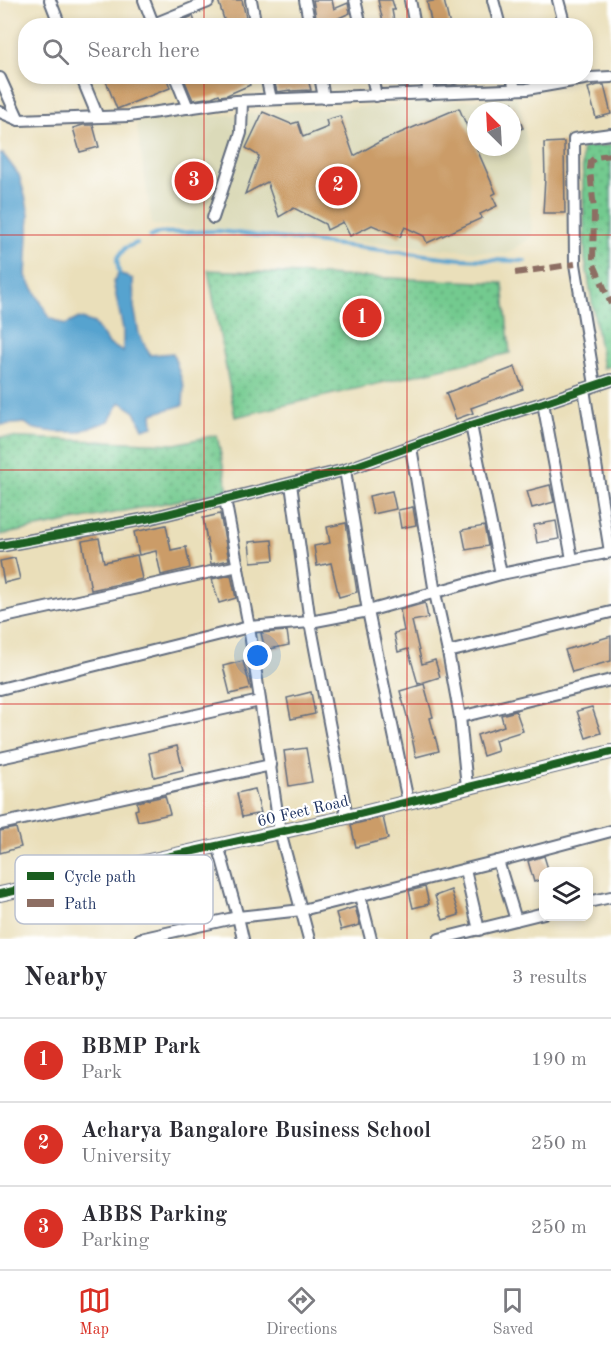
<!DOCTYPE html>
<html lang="en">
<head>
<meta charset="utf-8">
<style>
	:root { --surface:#fff; --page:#f7f7f7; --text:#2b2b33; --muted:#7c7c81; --line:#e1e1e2; --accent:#d93025 }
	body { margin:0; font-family:"Old Standard TT",serif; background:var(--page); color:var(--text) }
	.controls { position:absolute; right:18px; bottom:18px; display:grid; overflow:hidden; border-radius:12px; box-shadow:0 3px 9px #0003 }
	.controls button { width:54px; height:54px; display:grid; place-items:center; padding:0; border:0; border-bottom:2px solid var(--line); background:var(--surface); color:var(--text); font:30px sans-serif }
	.compass { position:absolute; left:467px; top:102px; width:54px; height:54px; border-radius:50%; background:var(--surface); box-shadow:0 3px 9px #0003; rotate:336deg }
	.you { position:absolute; left:258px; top:656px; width:21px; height:21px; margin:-15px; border:4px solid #fff; border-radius:50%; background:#1a73e8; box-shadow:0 0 0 9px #1a73e833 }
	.badge { display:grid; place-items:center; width:39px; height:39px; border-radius:50%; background:var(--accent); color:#fff; font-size:20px; font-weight:700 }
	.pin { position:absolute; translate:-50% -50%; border:3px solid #fff; box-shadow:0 2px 6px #0006 }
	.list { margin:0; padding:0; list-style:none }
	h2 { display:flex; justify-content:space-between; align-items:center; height:78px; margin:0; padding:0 24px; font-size:26px }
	h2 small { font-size:20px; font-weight:400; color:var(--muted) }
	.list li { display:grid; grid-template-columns:39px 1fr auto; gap:18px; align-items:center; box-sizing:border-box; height:84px; padding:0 24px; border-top:2px solid var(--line) }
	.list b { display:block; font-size:22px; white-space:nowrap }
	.list p { margin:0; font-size:20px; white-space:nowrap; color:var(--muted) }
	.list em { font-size:20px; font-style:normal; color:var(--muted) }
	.icon { flex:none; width:33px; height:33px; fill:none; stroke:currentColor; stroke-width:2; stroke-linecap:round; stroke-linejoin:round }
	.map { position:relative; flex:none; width:611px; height:939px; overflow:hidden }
	.search { position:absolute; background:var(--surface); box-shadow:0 3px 9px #0003; left:18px; right:18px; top:18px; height:66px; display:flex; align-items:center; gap:15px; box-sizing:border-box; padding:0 21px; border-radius:24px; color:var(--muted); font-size:22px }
	.sheet { height:330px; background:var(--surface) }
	nav { display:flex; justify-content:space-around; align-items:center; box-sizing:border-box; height:84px; border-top:2px solid var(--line); background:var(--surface); font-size:16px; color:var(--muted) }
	nav a { display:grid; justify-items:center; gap:3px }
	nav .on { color:var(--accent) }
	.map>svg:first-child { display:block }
	.built { fill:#dbdab9; fill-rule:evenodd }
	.grass { fill:url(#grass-dots); stroke:#477c76; stroke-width:1.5 }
	.water { fill:#56a3cf; stroke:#386996; stroke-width:1.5 }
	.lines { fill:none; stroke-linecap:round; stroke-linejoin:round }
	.stream { stroke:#56a3cf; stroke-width:4 }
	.building { fill:#cb9c68 }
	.minor-casing { stroke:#636d7e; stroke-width:14 }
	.tertiary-casing { stroke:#636d7e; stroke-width:16 }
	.minor { stroke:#fff; stroke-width:10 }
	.tertiary { stroke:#fff; stroke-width:14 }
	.quiet { stroke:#8d6e63; stroke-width:6; stroke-dasharray:12 6; stroke-linecap:butt }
	.cycleway-casing { stroke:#fff; stroke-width:11 }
	.cycleway { stroke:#1b5e20; stroke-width:8 }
	.grid { fill:none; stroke:#d62828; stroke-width:1.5; stroke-opacity:0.55 }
	.labels { text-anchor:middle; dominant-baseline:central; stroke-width:4.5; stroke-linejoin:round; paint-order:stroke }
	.street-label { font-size:16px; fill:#1b2f5e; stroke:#fff }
	.key { fill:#fff; stroke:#bbc1cf; stroke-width:1.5 }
	.key-label { font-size:16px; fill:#1b2f5e }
</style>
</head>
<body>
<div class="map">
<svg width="611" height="939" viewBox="0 0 611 939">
	<defs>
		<pattern id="grass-dots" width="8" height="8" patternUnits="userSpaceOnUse" patternTransform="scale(1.5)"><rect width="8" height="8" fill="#73ca8f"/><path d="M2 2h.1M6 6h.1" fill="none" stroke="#5ea478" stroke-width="1.8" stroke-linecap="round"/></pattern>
	</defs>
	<rect width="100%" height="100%" fill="#fff"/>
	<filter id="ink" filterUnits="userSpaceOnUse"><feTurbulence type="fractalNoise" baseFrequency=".0167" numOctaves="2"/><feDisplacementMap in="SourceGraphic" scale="12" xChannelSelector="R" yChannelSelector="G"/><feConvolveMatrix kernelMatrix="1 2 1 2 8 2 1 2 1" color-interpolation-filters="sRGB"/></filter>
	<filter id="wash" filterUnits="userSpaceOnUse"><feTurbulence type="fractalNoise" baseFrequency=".008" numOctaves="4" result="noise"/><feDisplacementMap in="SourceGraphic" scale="24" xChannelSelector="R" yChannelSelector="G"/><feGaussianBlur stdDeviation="1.35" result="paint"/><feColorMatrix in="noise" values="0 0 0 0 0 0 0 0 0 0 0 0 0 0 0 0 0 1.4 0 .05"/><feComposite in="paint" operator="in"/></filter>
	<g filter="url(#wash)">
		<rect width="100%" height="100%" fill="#eadfba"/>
		<path class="built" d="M 517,97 L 527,141 L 532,237 L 507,254 L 152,225 L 136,121 ZM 476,111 L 512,111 L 512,147 L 476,147 Z"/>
		<g class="grass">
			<path d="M 611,145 L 611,366 L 603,368 L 585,259 L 582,148 Z"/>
			<path d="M 208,270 L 503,283 L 510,353 L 235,417 Z"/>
			<path d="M 217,435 L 228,491 L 0,535 L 0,437 L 175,444 Z"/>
		</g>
		<path class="water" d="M 0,154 L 3,154 L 19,175 L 25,196 L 29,214 L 26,276 L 50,318 L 65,325 L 79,318 L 94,323 L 109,344 L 123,352 L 123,329 L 113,282 L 119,273 L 133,279 L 134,307 L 139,334 L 150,355 L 173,353 L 184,387 L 183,405 L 152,414 L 153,426 L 143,429 L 135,412 L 120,402 L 109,421 L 78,432 L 56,432 L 40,430 L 32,428 L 25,423 L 0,425 Z"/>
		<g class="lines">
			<g class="stream">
				<path d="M 150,237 L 159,233 L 218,231 L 460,259 L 525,261"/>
				<path d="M 119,273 L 117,259 L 125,248 L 137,243"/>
			</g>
		</g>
		<g id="blocks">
			<g class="building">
				<path d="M 218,0 L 242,0 L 248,26 L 226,26 Z"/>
				<path d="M 313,0 L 332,0 L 334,9 L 348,3 L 350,13 L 332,21 L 317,23 Z"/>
				<path d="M 378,0 L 392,0 L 395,10 L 392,10 L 395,26 L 384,26 Z"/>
				<path d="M 439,0 L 444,0 L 450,26 L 432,26 L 427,2 Z"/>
				<path d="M 193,16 L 196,26 L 170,26 Z"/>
				<path d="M 104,76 L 166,76 L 170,88 L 117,109 Z"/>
				<path d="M 191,76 L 247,76 L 250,85 L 227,95 L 220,96 L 219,94 L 212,97 L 193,100 L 184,79 Z"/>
				<path d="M 286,76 L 307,76 L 311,90 L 290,91 L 290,90 L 277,92 L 275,84 L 287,81 Z"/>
				<path d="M 434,76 L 469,76 L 470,80 L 452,85 L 435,85 Z"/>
				<path d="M 598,85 L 604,85 L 611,114 L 596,118 L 588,88 Z"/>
				<path d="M 512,102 L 523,128 L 512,132 Z"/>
				<path d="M 459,108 L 496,193 L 492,195 L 497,206 L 480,214 L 482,218 L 427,243 L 424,236 L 405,227 L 400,237 L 372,225 L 350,236 L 343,222 L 327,230 L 325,224 L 294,208 L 279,217 L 267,182 L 245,194 L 259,156 L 246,148 L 263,112 L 291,124 L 298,122 L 303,137 L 328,127 L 326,120 L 340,116 L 354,156 L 379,142 Z"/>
				<path d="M 83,125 L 93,125 L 99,147 L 80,152 L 73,128 Z"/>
				<path d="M 564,142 L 565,213 L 543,213 L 545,178 L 544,143 Z"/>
				<path d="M 515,367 L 523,389 L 471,408 L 473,413 L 456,419 L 446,393 Z"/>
				<path d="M 550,485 L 554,502 L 532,508 L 527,491 Z"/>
				<path d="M 392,491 L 396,509 L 373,514 L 369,496 Z"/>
				<path d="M 413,507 L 416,525 L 401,528 L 398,510 Z"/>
				<path d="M 220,514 L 229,560 L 211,564 L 203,518 Z"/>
				<path d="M 556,521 L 559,539 L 537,543 L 534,525 Z"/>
				<path d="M 346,523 L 357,592 L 339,597 L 331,563 L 317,566 L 314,546 L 330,543 L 327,527 Z"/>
				<path d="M 166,525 L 171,550 L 186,547 L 190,568 L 161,575 L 156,551 L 139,555 L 134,532 Z"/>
				<path d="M 484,526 L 488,546 L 466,550 L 462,530 Z"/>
				<path d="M 99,538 L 104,562 L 137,555 L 142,579 L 91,590 L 82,541 Z"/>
				<path d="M 272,540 L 274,560 L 251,562 L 249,542 Z"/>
				<path d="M 15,558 L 20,579 L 4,583 L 0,561 Z"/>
				<path d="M 231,575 L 236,598 L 219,603 L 212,579 Z"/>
				<path d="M 425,603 L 428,618 L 412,621 L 422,664 L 435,660 L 440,677 L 418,684 L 408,649 L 398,652 L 394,633 L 404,631 L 400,610 Z"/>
				<path d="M 287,631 L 289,645 L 265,650 L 261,633 Z"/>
				<path d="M 611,636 L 611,661 L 572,672 L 565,650 Z"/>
				<path d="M 243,661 L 251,689 L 230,694 L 223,666 Z"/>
				<path d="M 424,684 L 433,717 L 430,718 L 439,751 L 416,757 L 412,738 L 413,738 L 400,691 Z"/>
				<path d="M 311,692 L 315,714 L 291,719 L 287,698 Z"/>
				<path d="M 592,707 L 601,733 L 586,738 L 577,711 Z"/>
				<path d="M 516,711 L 523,731 L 495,740 L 498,751 L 483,756 L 477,735 L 504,726 L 501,715 Z"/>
				<path d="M 177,746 L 183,770 L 154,777 L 149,753 Z"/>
				<path d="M 306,748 L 312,782 L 289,786 L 284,751 Z"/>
				<path d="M 255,789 L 261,813 L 242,817 L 237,793 Z"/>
				<path d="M 165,796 L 170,814 L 138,821 L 135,810 L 138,809 L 137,802 Z"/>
				<path d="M 383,817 L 388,839 L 356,847 L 351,825 Z"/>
				<path d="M 16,828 L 21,847 L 0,853 L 0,831 Z"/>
				<path d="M 544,856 L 549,872 L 543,872 L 543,879 L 534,882 L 528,861 Z"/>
				<path d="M 425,887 L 429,904 L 413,908 L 409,891 Z"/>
				<path d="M 451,890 L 459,915 L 443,920 L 435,896 Z"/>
				<path d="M 355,907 L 360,925 L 341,930 L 336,913 Z"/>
			</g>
		</g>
	</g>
	<g filter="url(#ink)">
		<use href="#blocks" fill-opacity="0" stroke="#636d7e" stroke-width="1.5"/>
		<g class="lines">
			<g class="minor-casing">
				<g id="minor">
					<path d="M 50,0 L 60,26"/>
					<path d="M 144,0 L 154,26"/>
					<path d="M 251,0 L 256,26"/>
					<path d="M 305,0 L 310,26"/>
					<path d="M 355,0 L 361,26"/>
					<path d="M 410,0 L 415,26"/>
					<path d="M 493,0 L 500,26"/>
					<path d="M 558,0 L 565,26"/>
					<path d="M 154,24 L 208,2"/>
					<path d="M 81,76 L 98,117"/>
					<path d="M 175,76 L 188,108"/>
					<path d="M 266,76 L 271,99"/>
					<path d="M 320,76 L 324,98"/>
					<path d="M 372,76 L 376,96"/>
					<path d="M 426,76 L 429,94"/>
					<path d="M 512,76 L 515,90"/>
					<path d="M 0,78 L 19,120"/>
					<path d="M 0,112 L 19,120 L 129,116 L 236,101 L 527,89 L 590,78 L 611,77"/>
					<path d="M 213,218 L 241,133 L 242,101"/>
					<path d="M 595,385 L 575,264 L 574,139 L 611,134"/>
					<path d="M 584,389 L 610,552"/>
					<path d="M 543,403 L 572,559"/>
					<path d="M 471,425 L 501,574"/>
					<path d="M 411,447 L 435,593 L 448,652 L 460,717 L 467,787"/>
					<path d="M 345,470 L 368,611 L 408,801"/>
					<path d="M 291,484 L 310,622 L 347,817"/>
					<path d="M 225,499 L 249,627 L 280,832 L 309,939"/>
					<path d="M 0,546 L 151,518 L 345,470 L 471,425 L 543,403 L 611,380"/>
					<path d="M 0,618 L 238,566"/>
					<path d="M 448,652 L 611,612"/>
					<path d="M 0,689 L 249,627 L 310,622 L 368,611 L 501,574 L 611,552"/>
					<path d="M 460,717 L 611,680"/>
					<path d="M 0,758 L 260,701"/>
					<path d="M 0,824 L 271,765"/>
					<path d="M 218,845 L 238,917 L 243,939"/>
					<path d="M 498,861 L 516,920"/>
					<path d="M 465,870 L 479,930"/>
					<path d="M 360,896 L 371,939"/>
					<path d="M 588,902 L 611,897"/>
					<path d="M 140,939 L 238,917 L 302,910 L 498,861 L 611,831"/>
					<path d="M 439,939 L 544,913"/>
				</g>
			</g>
			<g class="tertiary-casing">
				<path id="tertiary" d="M 0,894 L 347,817 L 611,752"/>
			</g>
			<use href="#minor" class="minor"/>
			<use href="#tertiary" class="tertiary"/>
			<g class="quiet">
				<path d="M 611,155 L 596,157 L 591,161 L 590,169 L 594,211 L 593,262 L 611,304"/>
				<path d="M 515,273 L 575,264"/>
			</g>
			<g class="cycleway-casing">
				<g id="cycleway">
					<path d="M 0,546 L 151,518 L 345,470 L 471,425 L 543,403 L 611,380"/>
					<path d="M 0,894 L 347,817 L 611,752"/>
				</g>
			</g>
			<use href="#cycleway" class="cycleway"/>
		</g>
	</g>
	<path class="grid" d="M 204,0 L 204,26M 407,0 L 407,26M 204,76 L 204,939M 407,76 L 407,939M 0,235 L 611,235M 0,470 L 611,470M 0,704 L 611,704"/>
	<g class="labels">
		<g class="street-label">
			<text transform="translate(303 812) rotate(-13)">60 Feet Road</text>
		</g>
	</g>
	<rect x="15" y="855" width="198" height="69" rx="9" class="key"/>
	<rect x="27" y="872" width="27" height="8" fill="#1b5e20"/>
	<rect x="27" y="899" width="27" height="8" fill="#8d6e63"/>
	<g class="key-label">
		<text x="64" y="882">Cycle path</text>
		<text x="64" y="909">Path</text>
	</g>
</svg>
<div class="controls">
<button><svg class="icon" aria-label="layers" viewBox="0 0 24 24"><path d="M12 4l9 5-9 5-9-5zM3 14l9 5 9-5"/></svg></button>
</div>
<svg class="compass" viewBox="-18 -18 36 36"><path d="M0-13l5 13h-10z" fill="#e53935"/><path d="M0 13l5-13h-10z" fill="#7c7c81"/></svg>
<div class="you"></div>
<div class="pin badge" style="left:362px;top:318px">1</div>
<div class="pin badge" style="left:338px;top:186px">2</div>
<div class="pin badge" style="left:194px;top:181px">3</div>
<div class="search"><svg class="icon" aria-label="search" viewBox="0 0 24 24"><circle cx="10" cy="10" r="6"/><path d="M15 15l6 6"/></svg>Search here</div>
</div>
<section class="sheet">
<h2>Nearby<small>3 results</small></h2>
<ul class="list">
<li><span class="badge">1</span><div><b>BBMP Park</b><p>Park</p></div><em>190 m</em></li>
<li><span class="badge">2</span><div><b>Acharya Bangalore Business School</b><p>University</p></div><em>250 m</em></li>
<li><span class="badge">3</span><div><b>ABBS Parking</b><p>Parking</p></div><em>250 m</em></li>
</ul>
</section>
<nav>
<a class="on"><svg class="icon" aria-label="map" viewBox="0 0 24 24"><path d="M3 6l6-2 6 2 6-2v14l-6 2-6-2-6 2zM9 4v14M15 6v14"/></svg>Map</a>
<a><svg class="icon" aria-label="directions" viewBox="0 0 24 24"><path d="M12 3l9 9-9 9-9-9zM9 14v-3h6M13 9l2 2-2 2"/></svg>Directions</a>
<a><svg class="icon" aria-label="saved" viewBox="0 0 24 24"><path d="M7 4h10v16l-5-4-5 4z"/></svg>Saved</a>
</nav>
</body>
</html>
